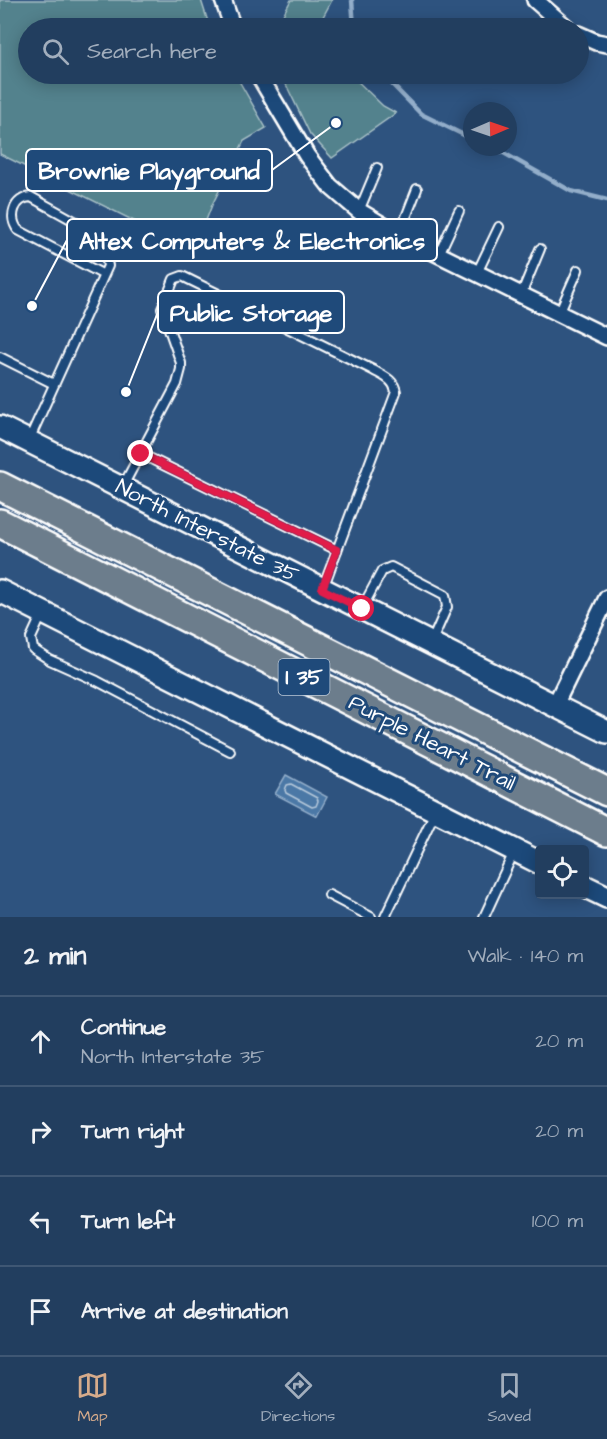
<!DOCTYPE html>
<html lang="en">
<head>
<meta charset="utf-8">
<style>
	:root { --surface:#223e5f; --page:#2e4968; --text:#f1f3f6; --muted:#a2aebd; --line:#3f5774; --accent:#d6ab8b }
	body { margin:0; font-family:"Architects Daughter",sans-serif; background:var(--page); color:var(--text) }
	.controls { position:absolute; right:18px; bottom:18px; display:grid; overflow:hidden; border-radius:6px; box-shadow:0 3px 15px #0003 }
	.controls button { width:54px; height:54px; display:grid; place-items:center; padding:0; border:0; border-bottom:2px solid var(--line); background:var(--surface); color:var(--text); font:30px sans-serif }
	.compass { position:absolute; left:463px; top:102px; width:54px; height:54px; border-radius:50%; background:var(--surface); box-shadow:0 3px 15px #0003; rotate:88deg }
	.stop { position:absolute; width:18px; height:18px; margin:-14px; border:4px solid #e11d48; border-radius:50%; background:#fff }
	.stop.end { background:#e11d48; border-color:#fff; box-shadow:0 2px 6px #0008 }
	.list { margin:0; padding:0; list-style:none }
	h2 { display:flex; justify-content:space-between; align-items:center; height:78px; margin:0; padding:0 24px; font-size:26px }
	h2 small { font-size:20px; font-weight:400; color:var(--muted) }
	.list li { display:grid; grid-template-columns:39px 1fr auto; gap:18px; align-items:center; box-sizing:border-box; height:90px; padding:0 24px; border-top:2px solid var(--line) }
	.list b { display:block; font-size:22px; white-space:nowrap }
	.list p { margin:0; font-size:20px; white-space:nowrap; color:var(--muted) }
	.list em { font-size:20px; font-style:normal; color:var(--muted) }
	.icon { flex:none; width:33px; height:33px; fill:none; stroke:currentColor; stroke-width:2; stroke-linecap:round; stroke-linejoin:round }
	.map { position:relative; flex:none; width:607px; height:917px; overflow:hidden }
	.search { position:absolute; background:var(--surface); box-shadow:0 3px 15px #0003; left:18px; right:18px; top:18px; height:66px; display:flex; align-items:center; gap:15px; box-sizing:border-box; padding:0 21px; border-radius:33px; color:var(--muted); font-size:22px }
	.sheet { height:438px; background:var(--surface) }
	nav { display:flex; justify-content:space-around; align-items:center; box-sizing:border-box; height:84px; border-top:2px solid var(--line); background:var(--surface); font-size:16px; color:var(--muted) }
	nav a { display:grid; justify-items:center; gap:3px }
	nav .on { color:var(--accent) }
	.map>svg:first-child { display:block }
	.green { fill:#52828d; stroke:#a8c0c6; stroke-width:1.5 }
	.water { fill:#4b78a6; stroke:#93aeca; stroke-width:1.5 }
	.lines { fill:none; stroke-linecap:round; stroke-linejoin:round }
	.shore { stroke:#b7c9db; stroke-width:1.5 }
	.stream { stroke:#93aeca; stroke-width:4.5 }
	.lane-casing { stroke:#fff; stroke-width:12 }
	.street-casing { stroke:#fff; stroke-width:20 }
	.secondary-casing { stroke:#fff; stroke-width:26 }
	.highway-casing { stroke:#fff; stroke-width:32 }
	.lane { stroke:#1f4a7a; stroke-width:8 }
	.street { stroke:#1f4a7a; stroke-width:15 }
	.secondary { stroke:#1f4a7a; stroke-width:21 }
	.highway { stroke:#6c7d8c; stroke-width:27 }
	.route { stroke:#e11d48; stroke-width:8 }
	.labels { text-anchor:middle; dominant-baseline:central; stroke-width:6; stroke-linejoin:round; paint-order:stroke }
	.shield { fill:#1f4a7a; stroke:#bcc9d7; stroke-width:1.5 }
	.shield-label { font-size:21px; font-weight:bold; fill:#fff }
	.street-label { font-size:22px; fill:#fff; stroke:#1f4a7a }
	.leader { fill:none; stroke:#fff; stroke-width:2 }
	.callout-dot { fill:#fff; stroke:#1f4a7a; stroke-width:2 }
	.callout { fill:#1f4a7a; stroke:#fff; stroke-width:2 }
	.callout-label { font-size:24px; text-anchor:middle; font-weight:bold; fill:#fff }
</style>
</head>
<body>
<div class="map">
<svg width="607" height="917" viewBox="0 0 607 917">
	<rect width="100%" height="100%" fill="#2e537f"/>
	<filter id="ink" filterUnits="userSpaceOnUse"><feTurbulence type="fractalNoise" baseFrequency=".0167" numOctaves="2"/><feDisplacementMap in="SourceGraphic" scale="12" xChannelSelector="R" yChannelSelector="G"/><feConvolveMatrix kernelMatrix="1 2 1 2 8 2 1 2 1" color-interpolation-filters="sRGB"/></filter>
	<g filter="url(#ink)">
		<g class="green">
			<path d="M 0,0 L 201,0 L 210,28 L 28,28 L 28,74 L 235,74 L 266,128 L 244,141 L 212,205 L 194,251 L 0,154 Z"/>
			<path d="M 291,0 L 332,0 L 317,28 L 276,28 Z"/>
			<path d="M 281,74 L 350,74 L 383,106 L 396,113 L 332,158 L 310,134 Z"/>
		</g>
		<path class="water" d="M 286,775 L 327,797 L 317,816 L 275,794 Z"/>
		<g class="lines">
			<path class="shore" d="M 291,784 L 317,798 L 318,801 L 316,806 L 312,807 L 286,793 L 285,790 L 287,785 Z"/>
			<g class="stream">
				<path d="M 352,0 L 354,28"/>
				<path d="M 382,74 L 421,114 L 472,139"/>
				<path d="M 493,147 L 571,191 L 607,200"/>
			</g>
			<g class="lane-casing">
				<g id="lane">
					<path d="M 359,211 L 377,168"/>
					<path d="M 399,235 L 417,189"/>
					<path d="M 439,254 L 459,211"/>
					<path d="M 477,273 L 499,227"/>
					<path d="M 521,295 L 540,249"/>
					<path d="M 559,313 L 578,270"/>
					<path d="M 0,357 L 54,384"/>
					<path d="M 29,440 L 108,266 L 103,242 L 96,233 L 31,197 C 14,198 8,217 18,230 L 104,275"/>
					<path d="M 141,454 L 337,550"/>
					<path d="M 122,488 L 177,384 L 181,369 L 181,363 L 162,309 L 174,279 L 182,276 L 373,370 C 383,376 394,379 396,392 L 323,588"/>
					<path d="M 362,608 L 382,571 L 391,567 L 445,595 L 447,607 L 432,641"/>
					<path d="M 42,614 L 31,638 L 33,649 L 50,660 L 97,681 L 230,751"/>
					<path d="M 329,895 L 371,917"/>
					<path d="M 385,917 L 435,812"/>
					<path d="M 484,917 L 514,852"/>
				</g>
			</g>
			<g class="street-casing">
				<g id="street">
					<path d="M 223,0 L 233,28"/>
					<path d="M 535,0 L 567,28"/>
					<path d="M 578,34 L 596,42 L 607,44"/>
					<path d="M 258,74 L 307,156 L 330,186 L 359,211 L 399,235 L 607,337"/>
					<path d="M 554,707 L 607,598"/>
				</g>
			</g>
			<g class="secondary-casing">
				<g id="secondary">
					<path d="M 0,427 L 607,732"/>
					<path d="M 0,591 L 540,863"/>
					<path d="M 584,886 L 607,897"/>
				</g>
			</g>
			<g class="highway-casing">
				<g id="highway">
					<path d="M 0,486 L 607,792"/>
					<path d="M 0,523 L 607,832"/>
				</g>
			</g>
			<use href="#lane" class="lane"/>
			<use href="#street" class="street"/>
			<use href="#secondary" class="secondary"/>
			<use href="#highway" class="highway"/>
		</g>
	</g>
	<g class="lines" filter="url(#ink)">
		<path class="route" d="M 141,454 L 337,550 L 322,589 L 362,609"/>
	</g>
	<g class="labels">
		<rect class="shield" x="278.5" y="659" width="51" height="36" rx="4.5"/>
		<g class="shield-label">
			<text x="304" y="677">I 35</text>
		</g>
		<g class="street-label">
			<text transform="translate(207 531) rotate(27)">North Interstate 35</text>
			<text transform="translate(432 743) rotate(27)">Purple Heart Trail</text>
		</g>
	</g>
	<path class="leader" d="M336 123L272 170M32 306L67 240M126 392L158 312"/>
	<g class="callout-dot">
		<circle cx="336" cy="123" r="6"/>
		<circle cx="32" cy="306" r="6"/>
		<circle cx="126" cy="392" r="6"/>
	</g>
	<g class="callout">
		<rect x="26" y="149" width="246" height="42" rx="6"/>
		<rect x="67" y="219" width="370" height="42" rx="6"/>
		<rect x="158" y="291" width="186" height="42" rx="6"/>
	</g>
	<g class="callout-label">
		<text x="149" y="179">Brownie Playground</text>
		<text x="252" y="249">Altex Computers &amp; Electronics</text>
		<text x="251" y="321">Public Storage</text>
	</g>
</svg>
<div class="controls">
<button><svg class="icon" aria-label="locate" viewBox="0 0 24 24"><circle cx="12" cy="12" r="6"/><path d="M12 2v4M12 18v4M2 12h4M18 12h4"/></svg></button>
</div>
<svg class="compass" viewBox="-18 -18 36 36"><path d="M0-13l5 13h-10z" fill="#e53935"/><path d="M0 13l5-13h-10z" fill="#a2aebd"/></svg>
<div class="stop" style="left:362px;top:609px"></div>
<div class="stop end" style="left:141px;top:454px"></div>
<div class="search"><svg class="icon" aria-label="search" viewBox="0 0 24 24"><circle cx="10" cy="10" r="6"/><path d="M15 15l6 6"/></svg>Search here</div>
</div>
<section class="sheet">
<h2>2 min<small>Walk · 140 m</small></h2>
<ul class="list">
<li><svg class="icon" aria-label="ahead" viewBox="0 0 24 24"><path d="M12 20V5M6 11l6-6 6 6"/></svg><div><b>Continue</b><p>North Interstate 35</p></div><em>20 m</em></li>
<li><svg class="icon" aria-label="right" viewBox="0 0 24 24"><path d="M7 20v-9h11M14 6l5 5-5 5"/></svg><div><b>Turn right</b></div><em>20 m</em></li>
<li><svg class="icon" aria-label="left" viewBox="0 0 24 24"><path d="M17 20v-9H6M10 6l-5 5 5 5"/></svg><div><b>Turn left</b></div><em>100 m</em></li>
<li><svg class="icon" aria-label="arrive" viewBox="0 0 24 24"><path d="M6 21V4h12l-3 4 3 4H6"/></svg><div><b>Arrive at destination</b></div></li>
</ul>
</section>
<nav>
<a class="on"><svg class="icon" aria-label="map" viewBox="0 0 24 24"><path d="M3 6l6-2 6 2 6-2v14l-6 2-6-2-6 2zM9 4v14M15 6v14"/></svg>Map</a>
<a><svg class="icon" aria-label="directions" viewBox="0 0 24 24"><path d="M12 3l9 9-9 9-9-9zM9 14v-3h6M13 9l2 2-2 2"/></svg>Directions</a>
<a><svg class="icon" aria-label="saved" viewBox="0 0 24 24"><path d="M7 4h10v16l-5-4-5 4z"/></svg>Saved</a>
</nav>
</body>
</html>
